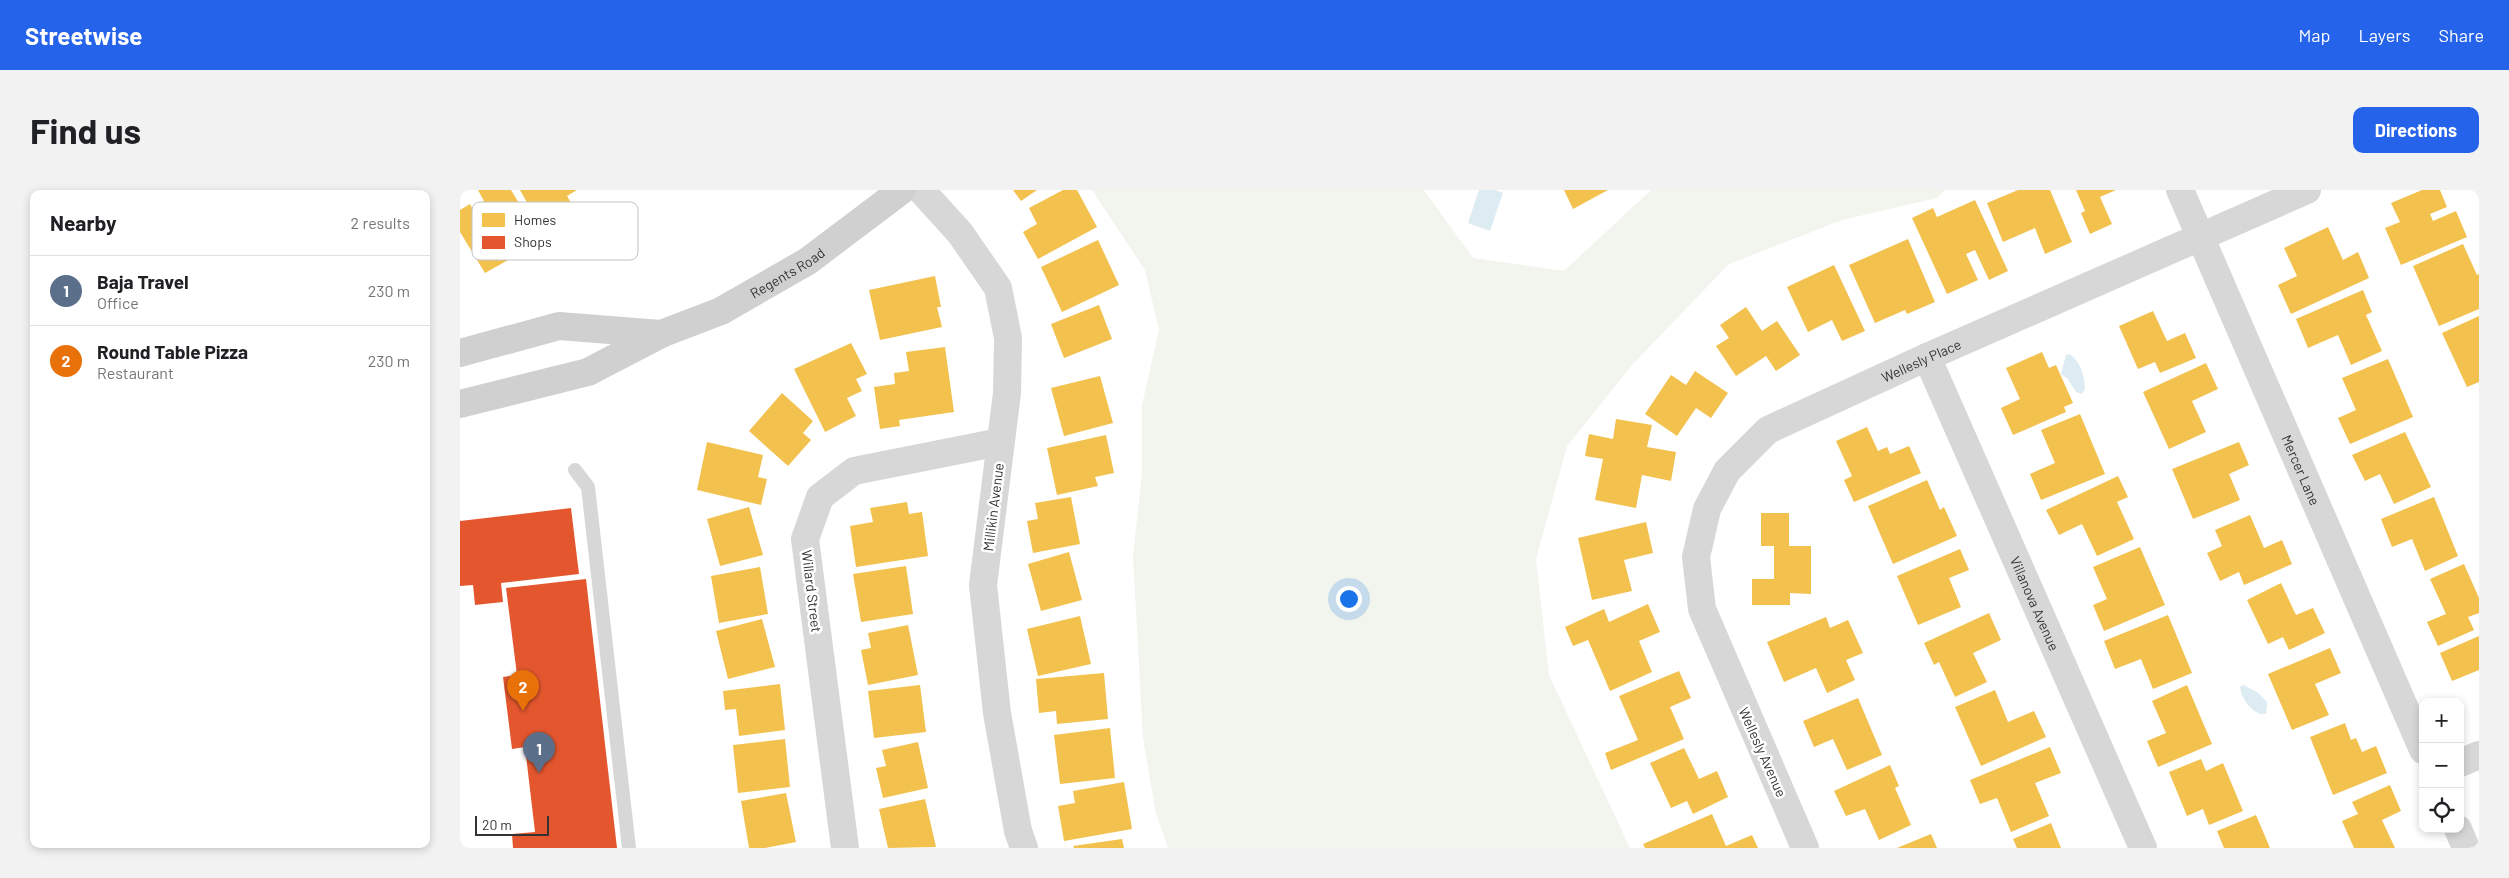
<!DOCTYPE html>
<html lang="en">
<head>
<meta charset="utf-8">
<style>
	:root { --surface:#fff; --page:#f2f2f2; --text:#202124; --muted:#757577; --line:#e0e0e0; --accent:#2563eb }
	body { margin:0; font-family:Barlow,sans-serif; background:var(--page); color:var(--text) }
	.controls { position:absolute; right:15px; bottom:15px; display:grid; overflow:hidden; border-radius:10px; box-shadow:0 2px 8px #0003 }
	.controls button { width:45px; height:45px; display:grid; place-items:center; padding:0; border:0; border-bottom:1px solid var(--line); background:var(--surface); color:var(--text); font:25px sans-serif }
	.scale { position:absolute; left:15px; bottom:12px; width:74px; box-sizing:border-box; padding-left:5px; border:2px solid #333; border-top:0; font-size:14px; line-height:18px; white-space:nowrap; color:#333; -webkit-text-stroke:4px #fff; paint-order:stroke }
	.you { position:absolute; left:888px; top:408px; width:18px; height:18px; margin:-12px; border:4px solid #fff; border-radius:50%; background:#1a73e8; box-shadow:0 0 0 8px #1a73e833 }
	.badge { display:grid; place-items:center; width:32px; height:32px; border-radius:50%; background:var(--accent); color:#fff; font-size:16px; font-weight:700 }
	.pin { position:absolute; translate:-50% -41px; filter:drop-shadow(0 1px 2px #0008) }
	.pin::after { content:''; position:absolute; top:26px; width:18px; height:15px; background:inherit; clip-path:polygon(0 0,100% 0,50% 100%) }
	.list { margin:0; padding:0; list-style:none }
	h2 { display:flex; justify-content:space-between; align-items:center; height:65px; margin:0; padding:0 20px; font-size:21px }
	h2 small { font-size:16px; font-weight:400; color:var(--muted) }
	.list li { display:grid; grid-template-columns:32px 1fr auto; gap:15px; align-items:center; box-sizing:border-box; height:70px; padding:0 20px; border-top:1px solid var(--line) }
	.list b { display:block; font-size:19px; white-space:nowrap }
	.list p { margin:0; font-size:16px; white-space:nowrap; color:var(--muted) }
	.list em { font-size:16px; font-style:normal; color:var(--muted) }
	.icon { flex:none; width:28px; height:28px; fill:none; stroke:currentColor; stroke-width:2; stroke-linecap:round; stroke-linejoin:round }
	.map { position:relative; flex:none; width:2019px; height:658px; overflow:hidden; border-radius:10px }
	header { display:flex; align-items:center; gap:30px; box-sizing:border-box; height:70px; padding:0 25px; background:var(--accent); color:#fff }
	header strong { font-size:24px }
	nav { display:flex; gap:28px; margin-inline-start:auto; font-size:18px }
	.intro { display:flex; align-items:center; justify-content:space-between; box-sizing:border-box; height:120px; padding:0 30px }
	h1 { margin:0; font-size:35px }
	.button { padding:12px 22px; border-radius:10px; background:var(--accent); color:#fff; font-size:18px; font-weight:700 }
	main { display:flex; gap:30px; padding:0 30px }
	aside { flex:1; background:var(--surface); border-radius:10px; box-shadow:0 2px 8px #0003 }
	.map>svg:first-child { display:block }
	.green { fill:#f1f5ed }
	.water { fill:#ddebf3 }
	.homes { fill:#f2c14e }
	.shops { fill:#e4572e }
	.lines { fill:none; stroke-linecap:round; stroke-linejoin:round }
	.lane { stroke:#d7d7d7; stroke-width:14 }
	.street { stroke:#d7d7d7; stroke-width:28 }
	.secondary { stroke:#d0d0d0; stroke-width:28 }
	.labels { text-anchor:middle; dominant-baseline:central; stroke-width:5; stroke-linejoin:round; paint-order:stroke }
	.street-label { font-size:14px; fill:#333; stroke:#fff }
	.key { fill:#fff; stroke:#c2c2c2; stroke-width:1 }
	.key-label { font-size:14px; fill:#333 }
</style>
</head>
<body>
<header>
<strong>Streetwise</strong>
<nav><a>Map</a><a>Layers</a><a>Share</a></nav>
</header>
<div class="intro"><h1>Find us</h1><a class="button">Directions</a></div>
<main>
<aside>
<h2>Nearby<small>2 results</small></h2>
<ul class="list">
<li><span class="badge" style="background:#5c6f8a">1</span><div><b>Baja Travel</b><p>Office</p></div><em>230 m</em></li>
<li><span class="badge" style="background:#e8710a">2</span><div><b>Round Table Pizza</b><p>Restaurant</p></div><em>230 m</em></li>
</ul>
</aside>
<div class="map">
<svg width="2019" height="658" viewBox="0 0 2019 658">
	<rect width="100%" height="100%" fill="#fff"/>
	<path class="green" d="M 632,0 L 964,0 L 1013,68 L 1104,81 L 1191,0 L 1485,0 L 1477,8 L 1382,30 L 1269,74 L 1172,175 L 1107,256 L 1076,369 L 1089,485 L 1170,658 L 708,658 L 696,624 L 683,548 L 673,366 L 682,283 L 682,215 L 699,140 L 685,80 Z"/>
	<g class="water">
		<path d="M 1019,0 L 1035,0 L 1043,3 L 1030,41 L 1008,33 Z"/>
		<path d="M 1609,164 C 1620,170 1625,187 1625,199 L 1622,204 L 1616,202 L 1608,189 L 1601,184 L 1606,165 Z"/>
		<path d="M 1783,495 L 1797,502 L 1807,512 L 1806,524 C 1793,526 1781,508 1780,497 Z"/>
	</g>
	<g class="homes">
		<path d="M 18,0 L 51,0 L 68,28 L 39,46 L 52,68 L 25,83 L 0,42 L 0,20 L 10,14 L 12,18 L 24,11 Z"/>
		<path d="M 60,0 L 117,0 L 107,6 L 115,20 L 82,39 Z"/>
		<path d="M 553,0 L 577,0 L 561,11 Z"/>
		<path d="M 603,0 L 617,0 L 637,37 L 578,69 L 563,42 L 577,34 L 569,18 Z"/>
		<path d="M 1104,0 L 1148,0 L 1113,19 Z"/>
		<path d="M 1558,0 L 1590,0 L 1612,52 L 1585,64 L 1575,38 L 1543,52 L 1527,13 Z"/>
		<path d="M 1616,0 L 1656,0 L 1640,7 L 1652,34 L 1630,44 L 1621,23 L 1625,21 Z"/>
		<path d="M 1962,0 L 1980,0 L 1987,17 L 1970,24 L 1973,31 L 1996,21 L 2007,47 L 1941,75 L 1925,38 L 1940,32 L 1931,13 Z"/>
		<path d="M 1515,10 L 1548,81 L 1529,90 L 1515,60 L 1506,64 L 1518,90 L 1487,104 L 1452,28 L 1473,18 L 1477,27 Z"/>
		<path d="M 1868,37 L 1883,70 L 1898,62 L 1909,88 L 1831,124 L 1818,95 L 1837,86 L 1824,58 Z"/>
		<path d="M 1448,49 L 1475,112 L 1447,124 L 1445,120 L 1415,133 L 1389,75 Z"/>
		<path d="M 638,50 L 659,95 L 602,122 L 581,77 Z"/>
		<path d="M 2003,54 L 2017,85 L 2019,84 L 2019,119 L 1979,136 L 1953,76 Z"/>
		<path d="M 1374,75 L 1405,141 L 1382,151 L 1372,130 L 1348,142 L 1327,97 Z"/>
		<path d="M 475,86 L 481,117 L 477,117 L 482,137 L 420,150 L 409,100 Z"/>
		<path d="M 1903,100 L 1912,122 L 1906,125 L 1922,161 L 1891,175 L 1878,145 L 1848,158 L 1836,129 Z"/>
		<path d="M 639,115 L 652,149 L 604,168 L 591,134 Z"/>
		<path d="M 1286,117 L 1302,141 L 1317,131 L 1340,165 L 1316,181 L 1306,166 L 1276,186 L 1256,156 L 1269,148 L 1260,135 Z"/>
		<path d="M 1693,121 L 1707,151 L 1725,143 L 1736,168 L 1700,183 L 1695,172 L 1678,179 L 1659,136 Z"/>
		<path d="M 2019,126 L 2019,192 L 2007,197 L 1982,143 Z"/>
		<path d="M 391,153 L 407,184 L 396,189 L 402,201 L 387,208 L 396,226 L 365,242 L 334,179 Z"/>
		<path d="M 485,157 L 494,222 L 439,230 L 440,236 L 420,239 L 414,197 L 435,194 L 434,183 L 449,181 L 446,162 Z"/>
		<path d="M 1582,162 L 1589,178 L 1596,175 L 1613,213 L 1604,217 L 1606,222 L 1553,245 L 1541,218 L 1560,209 L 1546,178 Z"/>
		<path d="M 1928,169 L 1953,227 L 1890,254 L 1878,228 L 1896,220 L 1882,188 Z"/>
		<path d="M 1746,173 L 1758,199 L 1732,211 L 1746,242 L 1709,259 L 1683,202 Z"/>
		<path d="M 1235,181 L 1268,203 L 1251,228 L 1236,218 L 1217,246 L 1185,224 L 1211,185 L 1226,195 Z"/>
		<path d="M 640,186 L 653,233 L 604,246 L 591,198 Z"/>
		<path d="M 322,203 L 353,231 L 343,243 L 351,250 L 328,276 L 289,241 Z"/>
		<path d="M 1620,224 L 1645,284 L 1581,310 L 1570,284 L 1595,273 L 1581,240 Z"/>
		<path d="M 1156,229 L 1192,235 L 1187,257 L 1216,262 L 1211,291 L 1182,285 L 1176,318 L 1135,310 L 1143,269 L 1125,266 L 1129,244 L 1153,249 Z"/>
		<path d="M 1407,237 L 1418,261 L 1427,257 L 1430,264 L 1449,256 L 1461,283 L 1394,312 L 1384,290 L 1392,286 L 1376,251 Z"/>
		<path d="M 1945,242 L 1971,297 L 1934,314 L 1920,284 L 1905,291 L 1892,265 Z"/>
		<path d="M 646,245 L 654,283 L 635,287 L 638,296 L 597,305 L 587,258 Z"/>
		<path d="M 247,252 L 303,265 L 298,287 L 307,289 L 301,315 L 237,300 Z"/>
		<path d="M 1779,252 L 1789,275 L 1769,284 L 1780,310 L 1733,329 L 1712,279 Z"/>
		<path d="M 1658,286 L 1668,307 L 1657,312 L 1674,349 L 1637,366 L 1622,334 L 1599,345 L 1586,320 Z"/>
		<path d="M 1467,290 L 1480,320 L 1484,317 L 1497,346 L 1433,374 L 1408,316 Z"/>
		<path d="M 611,307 L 620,354 L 573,363 L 567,331 L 578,329 L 575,313 Z"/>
		<path d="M 1974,307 L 1998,366 L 1965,381 L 1952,349 L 1932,357 L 1921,329 Z"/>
		<path d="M 447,312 L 449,324 L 462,322 L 468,366 L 396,377 L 390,336 L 413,332 L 410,318 Z"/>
		<path d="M 289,317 L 303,365 L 260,376 L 247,329 Z"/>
		<path d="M 1301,323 L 1329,323 L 1329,356 L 1351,356 L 1351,404 L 1330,403 L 1330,415 L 1292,415 L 1292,389 L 1314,389 L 1314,356 L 1301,356 Z"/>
		<path d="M 1790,325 L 1804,358 L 1822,350 L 1832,374 L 1784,395 L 1779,382 L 1760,391 L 1747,363 L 1762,356 L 1755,340 Z"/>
		<path d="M 1186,332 L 1193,363 L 1164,370 L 1172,401 L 1132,410 L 1118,348 Z"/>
		<path d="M 1680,357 L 1705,415 L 1644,441 L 1633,415 L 1647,409 L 1633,377 Z"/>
		<path d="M 1500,359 L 1509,380 L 1489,388 L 1501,417 L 1458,435 L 1437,386 Z"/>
		<path d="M 609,362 L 622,410 L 581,421 L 568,374 Z"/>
		<path d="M 2004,374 L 2019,408 L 2019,423 L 2008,427 L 2014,440 L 1978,456 L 1967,432 L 1986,424 L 1970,389 Z"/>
		<path d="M 446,376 L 453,424 L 401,432 L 393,384 Z"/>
		<path d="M 300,377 L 308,424 L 259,433 L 251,386 Z"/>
		<path d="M 1821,393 L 1836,425 L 1853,418 L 1865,443 L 1829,460 L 1823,447 L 1808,454 L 1787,410 Z"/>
		<path d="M 1188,414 L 1200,442 L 1179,451 L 1192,482 L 1150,501 L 1128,450 L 1113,456 L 1105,437 L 1144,419 L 1149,432 Z"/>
		<path d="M 1529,423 L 1541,450 L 1513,463 L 1527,492 L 1495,507 L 1479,472 L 1474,475 L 1464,453 Z"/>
		<path d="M 1708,425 L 1732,483 L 1693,499 L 1681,469 L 1655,479 L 1644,451 Z"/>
		<path d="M 620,426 L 631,474 L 578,486 L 567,439 Z"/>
		<path d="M 1366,427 L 1370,438 L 1388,430 L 1403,463 L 1386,470 L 1395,490 L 1367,503 L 1356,478 L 1324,492 L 1307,452 Z"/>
		<path d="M 302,429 L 315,477 L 268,489 L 256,441 Z"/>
		<path d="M 448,435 L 458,485 L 408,495 L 401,460 L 411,458 L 408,443 Z"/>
		<path d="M 2019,446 L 2019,480 L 1992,491 L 1980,463 Z"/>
		<path d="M 1870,458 L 1881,483 L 1855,494 L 1869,525 L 1832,540 L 1808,484 Z"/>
		<path d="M 1219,481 L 1231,508 L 1210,517 L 1224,549 L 1151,580 L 1145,563 L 1178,550 L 1159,506 Z"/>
		<path d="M 644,483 L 648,529 L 597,534 L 596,521 L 579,523 L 576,489 Z"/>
		<path d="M 320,494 L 325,540 L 279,546 L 276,519 L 265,520 L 263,501 Z"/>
		<path d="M 460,495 L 466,542 L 414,548 L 408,501 Z"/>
		<path d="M 1727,495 L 1752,554 L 1698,577 L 1687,551 L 1706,543 L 1692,511 Z"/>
		<path d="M 1535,500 L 1548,532 L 1574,521 L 1586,547 L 1521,576 L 1495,517 Z"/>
		<path d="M 1398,508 L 1422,565 L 1387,580 L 1373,549 L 1354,557 L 1343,531 Z"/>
		<path d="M 1885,533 L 1891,550 L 1896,548 L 1902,562 L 1916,556 L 1927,583 L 1873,605 L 1850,547 Z"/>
		<path d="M 650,538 L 655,588 L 600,594 L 594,545 Z"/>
		<path d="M 325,549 L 330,597 L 278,603 L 273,555 Z"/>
		<path d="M 458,552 L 468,598 L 423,608 L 416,578 L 426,576 L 422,560 Z"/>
		<path d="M 1590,557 L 1601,583 L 1575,593 L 1589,626 L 1551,642 L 1537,608 L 1520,614 L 1510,590 Z"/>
		<path d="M 1224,558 L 1239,589 L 1257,581 L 1268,607 L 1233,624 L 1227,611 L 1211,618 L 1190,573 Z"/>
		<path d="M 1741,569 L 1746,581 L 1763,573 L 1783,621 L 1749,635 L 1743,619 L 1727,626 L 1709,582 Z"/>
		<path d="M 1430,575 L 1439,596 L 1435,598 L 1451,635 L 1419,650 L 1405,619 L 1386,626 L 1374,601 Z"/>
		<path d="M 664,592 L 672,639 L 604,651 L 598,616 L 615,613 L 613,601 Z"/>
		<path d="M 1930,595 L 1941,621 L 1922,630 L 1935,658 L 1894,658 L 1882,631 L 1898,624 L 1892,612 Z"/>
		<path d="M 326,603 L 336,652 L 305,658 L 289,658 L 281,611 Z"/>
		<path d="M 465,609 L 476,657 L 428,658 L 419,619 Z"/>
		<path d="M 1252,624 L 1266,656 L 1292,645 L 1298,658 L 1185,658 L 1183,654 Z"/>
		<path d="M 1796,625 L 1810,658 L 1764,658 L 1757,641 Z"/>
		<path d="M 1591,633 L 1601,658 L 1557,658 L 1553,649 Z"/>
		<path d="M 1471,644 L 1477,658 L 1437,658 Z"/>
		<path d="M 662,649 L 664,658 L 614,658 L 613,656 Z"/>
	</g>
	<g class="shops">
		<path d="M 111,318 L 119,384 L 41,393 L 43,412 L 15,415 L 13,395 L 0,396 L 0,331 Z"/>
		<path d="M 126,389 L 157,658 L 53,658 L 52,644 L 75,642 L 65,557 L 52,559 L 43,487 L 57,485 L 46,398 Z"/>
	</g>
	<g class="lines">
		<path class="lane" d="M 115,280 L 128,297 L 169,658"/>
		<g class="street">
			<path d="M 461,0 L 500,43 L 538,98 L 548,148 L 547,203 L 523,395 L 537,523 L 558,641 L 564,658"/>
			<path id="s1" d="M 1720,0 L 1963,560"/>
			<path id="s2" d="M 1467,167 L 1683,658"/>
			<path d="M 2000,573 L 2019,565"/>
			<path d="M 1998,639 L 2006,658"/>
			<path d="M 385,658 L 345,349 L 360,307 L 394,281 L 540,252"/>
			<path id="s3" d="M 1345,658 L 1242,419 L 1236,367 L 1247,319 L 1267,281 L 1308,240 L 1467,167 L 1847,0"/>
		</g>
		<g class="secondary">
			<path d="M 0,163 L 99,136 L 201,144"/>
			<path id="s4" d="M 0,214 L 128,182 L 201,144 L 261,121 L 348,71 L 442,0"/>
		</g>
	</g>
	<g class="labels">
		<g class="street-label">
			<text stroke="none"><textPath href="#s4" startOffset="355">Regents Road</textPath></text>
			<text stroke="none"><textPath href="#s3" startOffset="631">Wellesly Place</textPath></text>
			<text stroke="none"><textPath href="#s1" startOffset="305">Mercer Lane</textPath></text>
			<text transform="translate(533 317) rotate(-83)">Millikin Avenue</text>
			<text transform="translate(352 401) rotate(83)">Willard Street</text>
			<text stroke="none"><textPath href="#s2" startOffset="269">Villanova Avenue</textPath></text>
			<text transform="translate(1303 562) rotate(66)">Wellesly Avenue</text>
		</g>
	</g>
	<rect x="12" y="12" width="166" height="58" rx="8" class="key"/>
	<rect x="22" y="23" width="23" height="14" fill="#f2c14e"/>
	<rect x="22" y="46" width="23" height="13" fill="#e4572e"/>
	<g class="key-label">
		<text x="54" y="35">Homes</text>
		<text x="54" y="57">Shops</text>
	</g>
</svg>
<div class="controls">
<button>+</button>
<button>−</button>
<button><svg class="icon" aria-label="locate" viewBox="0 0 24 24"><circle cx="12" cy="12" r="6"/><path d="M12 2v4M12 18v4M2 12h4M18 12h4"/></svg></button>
</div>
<div class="scale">20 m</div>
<div class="you"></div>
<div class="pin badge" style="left:79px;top:583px;background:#5c6f8a">1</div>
<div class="pin badge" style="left:63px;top:521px;background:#e8710a">2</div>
</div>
</main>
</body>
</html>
